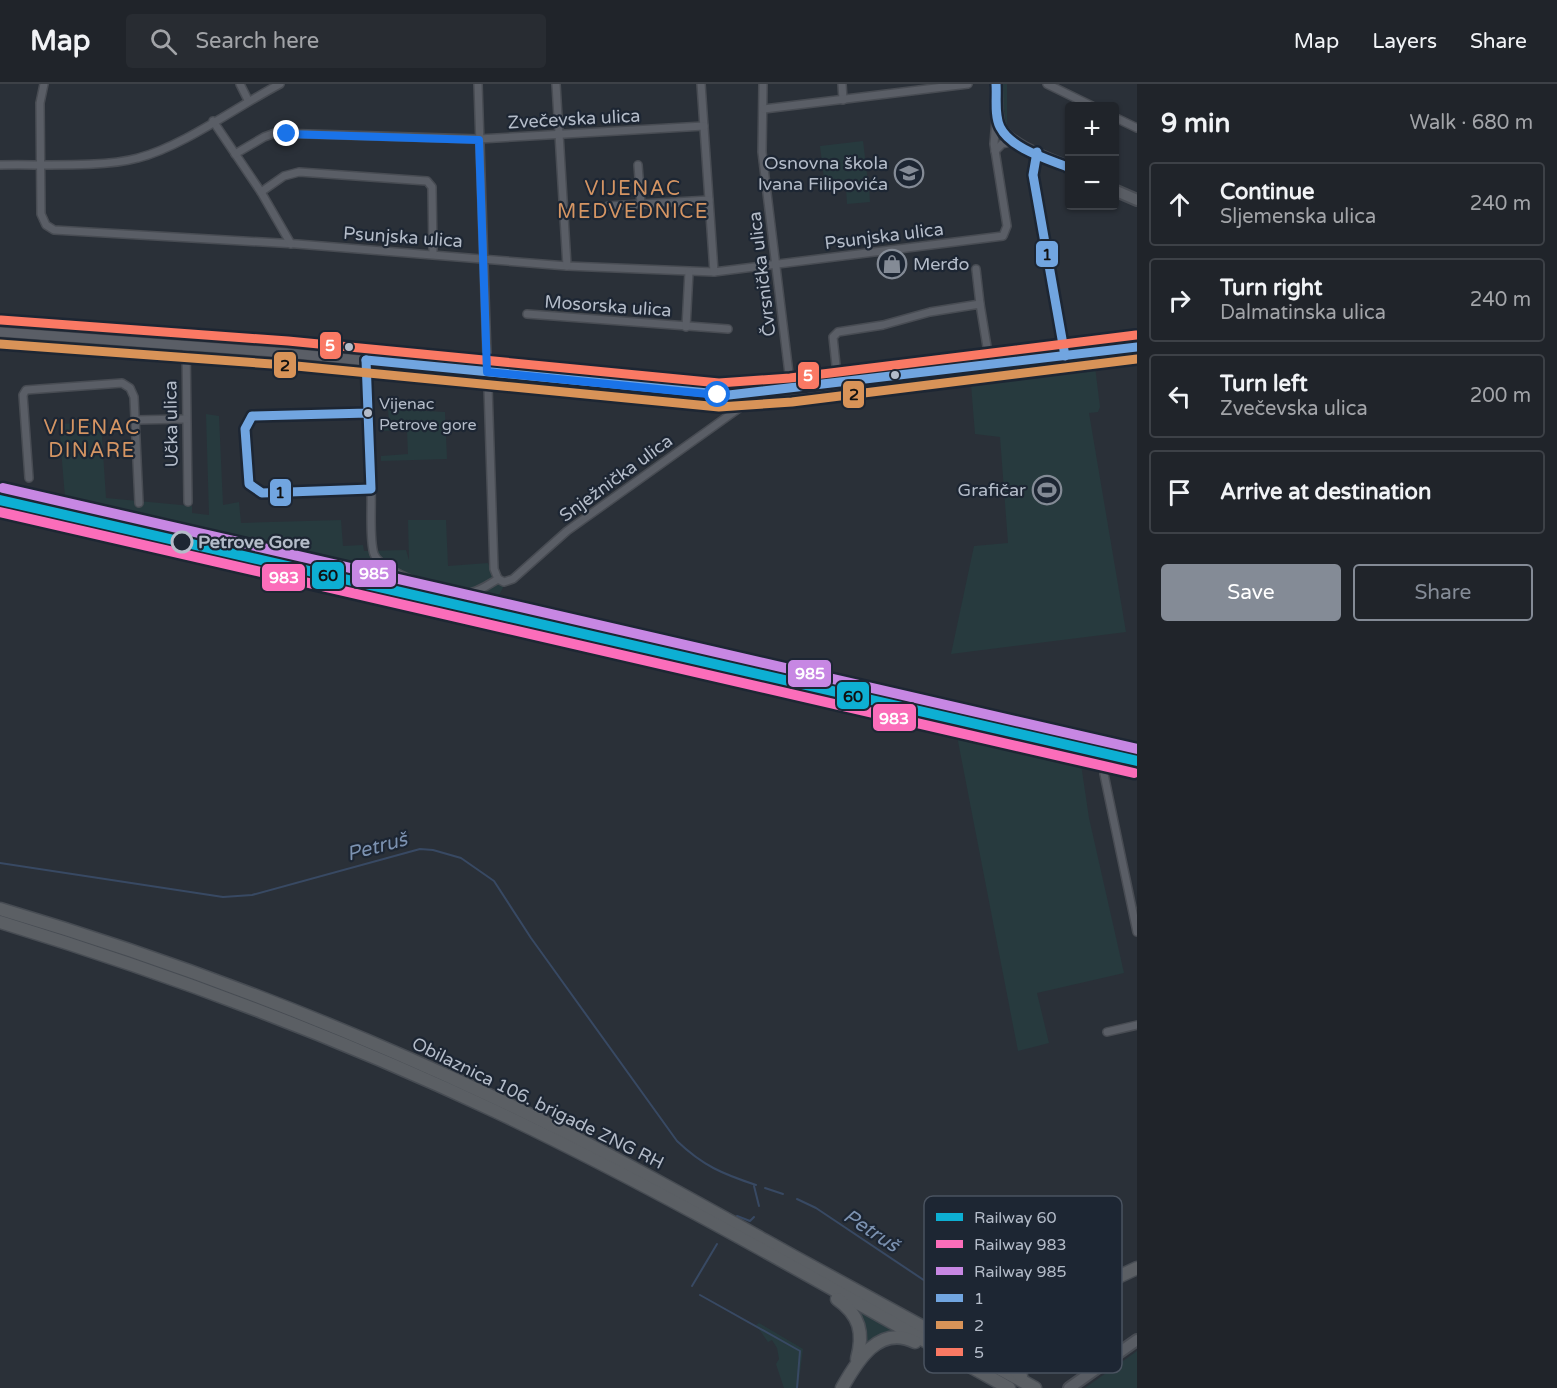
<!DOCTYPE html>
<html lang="en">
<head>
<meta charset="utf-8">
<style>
	:root { --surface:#20242a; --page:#282c32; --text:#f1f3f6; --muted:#a2a4a8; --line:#3d4147; --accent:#848b96 }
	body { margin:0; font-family:"Varela Round",sans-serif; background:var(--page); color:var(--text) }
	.controls { position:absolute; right:18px; top:18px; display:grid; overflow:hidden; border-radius:6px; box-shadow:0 2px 4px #0004 }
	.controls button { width:54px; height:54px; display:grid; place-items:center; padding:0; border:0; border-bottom:2px solid var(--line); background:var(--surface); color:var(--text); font:30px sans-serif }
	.stop { position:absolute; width:18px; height:18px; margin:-14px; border:4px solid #1a73e8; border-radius:50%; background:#fff }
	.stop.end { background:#1a73e8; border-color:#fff; box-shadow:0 2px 6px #0008 }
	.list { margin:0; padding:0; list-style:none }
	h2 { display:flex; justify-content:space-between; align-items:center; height:78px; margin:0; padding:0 24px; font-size:26px }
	h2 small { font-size:20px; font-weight:400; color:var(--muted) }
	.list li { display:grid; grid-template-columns:39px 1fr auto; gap:18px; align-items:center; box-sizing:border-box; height:84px; margin:0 12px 12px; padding:0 12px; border:2px solid var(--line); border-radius:6px }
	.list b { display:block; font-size:22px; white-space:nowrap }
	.list p { margin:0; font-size:20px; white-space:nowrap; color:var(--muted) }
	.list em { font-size:20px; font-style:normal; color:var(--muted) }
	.actions { display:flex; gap:12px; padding:18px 24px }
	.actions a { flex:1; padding:14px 0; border:2px solid var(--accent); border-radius:6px; text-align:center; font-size:21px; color:var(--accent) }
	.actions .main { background:var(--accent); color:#fff }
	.icon { flex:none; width:33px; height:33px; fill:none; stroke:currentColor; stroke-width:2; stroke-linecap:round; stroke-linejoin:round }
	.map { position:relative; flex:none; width:1137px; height:1304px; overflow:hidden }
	header { display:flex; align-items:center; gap:36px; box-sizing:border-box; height:84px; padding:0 30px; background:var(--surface); border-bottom:2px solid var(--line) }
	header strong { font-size:28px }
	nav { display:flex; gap:33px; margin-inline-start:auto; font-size:21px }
	.search { width:420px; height:54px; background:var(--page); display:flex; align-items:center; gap:15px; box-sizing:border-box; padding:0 21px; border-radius:6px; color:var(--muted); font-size:22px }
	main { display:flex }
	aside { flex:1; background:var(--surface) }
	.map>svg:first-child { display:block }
	.green { fill:#273a3e }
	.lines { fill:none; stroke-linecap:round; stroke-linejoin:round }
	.stream { stroke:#384963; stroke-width:2 }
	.minor-casing { stroke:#484c53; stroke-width:10 }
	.tertiary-casing { stroke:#484c53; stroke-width:12 }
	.secondary-casing { stroke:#484c53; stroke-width:14 }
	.trunk-casing { stroke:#474c53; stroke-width:15 }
	.minor { stroke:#5a5e66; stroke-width:7 }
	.tertiary { stroke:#5a5e66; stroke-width:9 }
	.secondary { stroke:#595d64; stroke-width:10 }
	.trunk { stroke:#5b5f64; stroke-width:12 }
	.bus-1-casing { stroke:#1d2633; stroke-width:14 }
	.bus-2-casing { stroke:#1d2633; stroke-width:14 }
	.bus-3-casing { stroke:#1d2633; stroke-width:14 }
	.bus-1 { stroke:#71a5e0; stroke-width:9 }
	.bus-2 { stroke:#d89358; stroke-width:9 }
	.bus-3 { stroke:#fa7964; stroke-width:9 }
	.rail-1-casing { stroke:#1d2633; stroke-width:15 }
	.rail-2-casing { stroke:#1d2633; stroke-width:15 }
	.rail-3-casing { stroke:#1d2633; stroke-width:15 }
	.rail-1 { stroke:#0dafd3; stroke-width:10 }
	.rail-2 { stroke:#fb6dba; stroke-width:10 }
	.rail-3 { stroke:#c787e3; stroke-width:10 }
	.route { stroke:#1a73e8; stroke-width:8 }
	.bus-dot { fill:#b4bcc9; stroke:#1d2633; stroke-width:2 }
	.stop-dot { fill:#1d2633; stroke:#b4bcc9; stroke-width:3 }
	.labels { text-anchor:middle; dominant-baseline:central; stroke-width:4.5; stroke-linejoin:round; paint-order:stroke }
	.bus-label { font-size:16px; fill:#b4bcc9; stroke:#1d2633; text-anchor:start }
	.street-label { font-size:18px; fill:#b4bcc9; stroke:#1d2633 }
	.poi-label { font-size:18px; fill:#b4bcc9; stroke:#1d2633; text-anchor:end }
	.stop-label { font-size:18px; font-weight:bold; fill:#b4bcc9; stroke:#1d2633; text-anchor:start }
	.neighbourhood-label { font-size:20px; letter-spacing:1.5px; fill:#d59563; stroke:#1d2633 }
	.water-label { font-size:20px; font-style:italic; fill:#7c92b1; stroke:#1d2633 }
	.key { fill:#1d2633; stroke:#4a5360; stroke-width:1.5 }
	.key-label { font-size:16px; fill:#b4bcc9 }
	.line-badge { stroke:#1d2633; stroke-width:2 }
	.badge-label { font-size:16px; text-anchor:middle; font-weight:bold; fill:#fff }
	.pale-badge-label { font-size:16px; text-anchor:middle; font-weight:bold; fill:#111 }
</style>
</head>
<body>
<header>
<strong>Map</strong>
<div class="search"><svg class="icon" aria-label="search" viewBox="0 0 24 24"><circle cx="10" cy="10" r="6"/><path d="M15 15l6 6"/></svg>Search here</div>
<nav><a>Map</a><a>Layers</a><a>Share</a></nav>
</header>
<main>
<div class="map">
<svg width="1137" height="1304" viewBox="0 0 1137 1304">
	<rect width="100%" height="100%" fill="#2a3038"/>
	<g class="green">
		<path d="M 1000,0 L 1007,0 L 1007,45 Z"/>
		<path d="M 863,57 L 868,98 L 825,103 L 820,62 Z"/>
		<path d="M 869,102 L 870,118 L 847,120 L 846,104 Z"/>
		<path d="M 1094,274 L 1100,323 L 1098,328 L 1089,329 L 1126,548 L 951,570 L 974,462 L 1008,459 L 1000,353 L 975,350 L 970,288 Z"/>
		<path d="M 388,325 L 445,328 L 447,375 L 381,377 L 381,372 L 408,370 L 407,346 L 382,347 L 382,340 L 389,339 Z"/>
		<path d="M 206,330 L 219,332 L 223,421 L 239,418 L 241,439 L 341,436 L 343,462 L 363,461 L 364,467 L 406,466 L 409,476 L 408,436 L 446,436 L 448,482 L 488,479 L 495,499 L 504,502 L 499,511 L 503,528 L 129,443 L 66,426 L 59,340 L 101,338 L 106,414 L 192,422 L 192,429 L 209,431 Z"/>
		<path d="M 956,647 L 1081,680 L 1089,734 L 1124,889 L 1037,909 L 1049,959 L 1018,967 Z"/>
		<path d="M 851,1221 L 905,1250 L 862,1266 Z"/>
		<path d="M 759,1239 L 803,1265 L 798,1304 L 784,1304 L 776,1280 L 779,1275 L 777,1264 L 772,1256 L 768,1258 L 756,1241 Z"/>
		<path d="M 1137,1267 L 1137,1304 L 1085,1304 Z"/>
	</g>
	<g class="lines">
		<g class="stream">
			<path d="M 0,779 L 223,813 L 252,811 L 420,765 L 433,766 L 461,774 L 494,797 L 531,854 L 677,1057 C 703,1082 723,1090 756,1101"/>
			<path d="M 754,1102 L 759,1122"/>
			<path d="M 765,1104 L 783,1110"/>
			<path d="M 797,1115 L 816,1124 L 991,1241"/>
			<path d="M 734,1135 L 737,1132 L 750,1137 L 754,1133"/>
			<path d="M 692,1202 L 717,1160"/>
			<path d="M 700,1211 L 800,1267 L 797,1304"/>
			<path d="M 1016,1257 L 1037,1273 L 1067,1288"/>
		</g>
		<g class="minor-casing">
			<g id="minor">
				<path d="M 44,0 L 40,19 L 41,130 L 46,141 L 54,146 L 297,160 L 567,182 L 714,188 L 1003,152 L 1007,142 L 994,60 L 996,35"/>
				<path d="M 240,0 L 248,16"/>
				<path d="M 478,0 L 494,485 L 498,495"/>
				<path d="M 556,0 L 567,182"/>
				<path d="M 701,0 L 714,188"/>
				<path d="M 763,0 L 762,68 L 791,306"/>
				<path d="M 842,0 L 843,16"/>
				<path d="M 1047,0 L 1092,22"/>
				<path d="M 764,25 L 968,0"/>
				<path d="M 1114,33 L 1137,44"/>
				<path d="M 213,37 L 261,108 L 291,160"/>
				<path d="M 995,67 L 1002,60 L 1015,57"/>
				<path d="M 1037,68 L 1033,91 L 1065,272"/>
				<path d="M 235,70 L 264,53 L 275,49 L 479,55 L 704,42"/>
				<path d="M 0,81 C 39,80 102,84 138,74 C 182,63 238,22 280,0"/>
				<path d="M 638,81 L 641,120"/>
				<path d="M 261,108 L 284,92 L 299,88 L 427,97 L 432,103 L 433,170"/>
				<path d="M 608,122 L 709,116"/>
				<path d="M 976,185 L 980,220"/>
				<path d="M 527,230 L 728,245"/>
				<path d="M 686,243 L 689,188"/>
				<path d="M 186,261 L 188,418"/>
				<path d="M 366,276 C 368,319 370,362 371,405 L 262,409 L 249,400 L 245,345 L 252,332 L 368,329"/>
				<path d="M 838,300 L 833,253 L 838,248 L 883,241 L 930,228 L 980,220 L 990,281"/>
				<path d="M 135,336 L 186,335"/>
				<path d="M 29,394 L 23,311 L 26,306 L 122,299 L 130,304 L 134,313 L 139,419"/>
				<path d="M 371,405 C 372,422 369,455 374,470 C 381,488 446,511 465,510 C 477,509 488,501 498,495"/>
				<path d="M 498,495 L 504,498 L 513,495 L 567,447 L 745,320 L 751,310"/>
				<path d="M 1137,690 L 1108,684 L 1104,690 L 1137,848"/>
				<path d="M 1107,948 L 1137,941"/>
			</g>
		</g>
		<g class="tertiary-casing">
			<path id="tertiary" d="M 0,248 L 287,269 L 719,311 L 791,306 L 1137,263"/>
		</g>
		<g class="secondary-casing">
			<g id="secondary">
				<path d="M 996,0 C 997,13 995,31 1000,43 C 1008,61 1052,76 1070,84"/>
				<path d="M 1114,106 L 1137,116"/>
				<path d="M 1069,1304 L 1137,1256"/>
			</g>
		</g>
		<g class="trunk-casing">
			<g id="trunk">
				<path d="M 0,825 C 169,875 334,938 493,1013 C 595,1061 694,1117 793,1172 C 873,1216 954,1259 1035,1304"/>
				<path d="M 0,838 C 170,890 336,952 497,1028 C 672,1111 840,1210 1009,1304"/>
				<path d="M 837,1215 C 860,1231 864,1249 857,1275"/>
				<path d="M 1020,1240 C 1003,1256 1003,1277 1021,1292"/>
				<path d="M 943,1247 L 962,1252 L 991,1250 L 1022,1238 L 1137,1184"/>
				<path d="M 842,1304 C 857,1277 879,1240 915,1258"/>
			</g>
		</g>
		<use href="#minor" class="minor"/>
		<use href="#tertiary" class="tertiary"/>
		<use href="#secondary" class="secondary"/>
		<use href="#trunk" class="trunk"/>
		<g class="bus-1-casing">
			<g id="bus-1">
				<path d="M 996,0 C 997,13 994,31 1000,43 C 1011,65 1048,75 1070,84"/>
				<path d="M 1037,68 L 1033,91 L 1065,272"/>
				<path d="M 366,276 L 729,311 L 1137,263"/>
				<path d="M 366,276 L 371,405 L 262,409 L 249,400 L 245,345 L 252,332 L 368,329"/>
			</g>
		</g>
		<g class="bus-2-casing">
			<path id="bus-2" d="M 0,260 L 286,281 L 719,323 L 792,318 L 1137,275"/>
		</g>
		<g class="bus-3-casing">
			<path id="bus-3" d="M 1,236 L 288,257 L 719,299 L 790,294 L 1136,251"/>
		</g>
		<use href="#bus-1" class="bus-1"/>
		<use href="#bus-2" class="bus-2"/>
		<use href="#bus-3" class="bus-3"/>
		<g class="rail-1-casing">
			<path id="rail-1" d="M 0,416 L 1137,677"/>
		</g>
		<g class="rail-2-casing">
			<path id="rail-2" d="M 0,428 L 1134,689"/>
		</g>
		<g class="rail-3-casing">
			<path id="rail-3" d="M 3,404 L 1137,665"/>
		</g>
		<use href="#rail-1" class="rail-1"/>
		<use href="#rail-2" class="rail-2"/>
		<use href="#rail-3" class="rail-3"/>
	</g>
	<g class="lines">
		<path class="route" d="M 287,50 L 479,56 L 487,288 L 718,311"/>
	</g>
	<defs>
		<g id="school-ring" transform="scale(1.5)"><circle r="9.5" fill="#1d2633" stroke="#848b96" stroke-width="1.5"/><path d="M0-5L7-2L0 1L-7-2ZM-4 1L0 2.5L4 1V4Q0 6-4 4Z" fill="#848b96"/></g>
		<g id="shop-ring" transform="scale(1.5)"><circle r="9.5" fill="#1d2633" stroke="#848b96" stroke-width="1.5"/><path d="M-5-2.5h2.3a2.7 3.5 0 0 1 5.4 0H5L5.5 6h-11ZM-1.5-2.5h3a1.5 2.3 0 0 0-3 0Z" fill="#848b96"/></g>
		<g id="stadium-ring" transform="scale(1.5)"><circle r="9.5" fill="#1d2633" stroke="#848b96" stroke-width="1.5"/><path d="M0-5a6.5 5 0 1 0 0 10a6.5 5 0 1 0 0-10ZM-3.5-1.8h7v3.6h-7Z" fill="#848b96"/></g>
	</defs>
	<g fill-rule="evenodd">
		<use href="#school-ring" x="909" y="89"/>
		<use href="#shop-ring" x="892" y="180"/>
		<use href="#stadium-ring" x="1047" y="406"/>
	</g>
	<g class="bus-dot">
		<circle cx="349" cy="263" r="5"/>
		<circle cx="895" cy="291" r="5"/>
		<circle cx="368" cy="329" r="5"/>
	</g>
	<circle class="stop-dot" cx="182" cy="458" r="10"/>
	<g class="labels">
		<g class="bus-label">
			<text x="379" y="320">Vijenac<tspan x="379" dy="21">Petrove gore</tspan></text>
		</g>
		<g class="street-label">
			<text transform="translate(574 35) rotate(-3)">Zvečevska ulica</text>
			<text transform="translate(884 152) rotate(-7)">Psunjska ulica</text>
			<text transform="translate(403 153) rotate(4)">Psunjska ulica</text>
			<text transform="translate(762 190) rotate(-97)">Čvrsnička ulica</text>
			<text transform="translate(608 222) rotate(4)">Mosorska ulica</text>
			<text transform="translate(171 340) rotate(-91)">Učka ulica</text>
			<text transform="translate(616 394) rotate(-36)">Snježnička ulica</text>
			<text transform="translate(538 1019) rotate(26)">Obilaznica 106. brigade ZNG RH</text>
		</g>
		<g class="poi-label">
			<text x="888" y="79">Osnovna škola<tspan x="888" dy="21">Ivana Filipovića</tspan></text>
			<text x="913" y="180" text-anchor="start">Merđo</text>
			<text x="1026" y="406">Grafičar</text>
		</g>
		<g class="stop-label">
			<text x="198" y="458">Petrove Gore</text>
		</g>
		<g class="neighbourhood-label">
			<text x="633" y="105">VIJENAC<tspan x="633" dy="23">MEDVEDNICE</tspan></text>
			<text x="92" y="344">VIJENAC<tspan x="92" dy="23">DINARE</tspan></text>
		</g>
		<g class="water-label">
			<text transform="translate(377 763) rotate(-15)">Petruš</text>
			<text transform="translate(871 1147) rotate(33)">Petruš</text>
		</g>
	</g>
	<rect x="924" y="1112" width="198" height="177" rx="9" class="key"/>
	<rect x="936" y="1129" width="27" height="8" fill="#0dafd3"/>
	<rect x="936" y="1156" width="27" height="8" fill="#fb6dba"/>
	<rect x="936" y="1183" width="27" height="8" fill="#c787e3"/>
	<rect x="936" y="1210" width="27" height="8" fill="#71a5e0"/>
	<rect x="936" y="1237" width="27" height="8" fill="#d89358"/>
	<rect x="936" y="1264" width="27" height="8" fill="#fa7964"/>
	<g class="key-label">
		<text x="974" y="1139">Railway 60</text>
		<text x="974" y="1166">Railway 983</text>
		<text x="974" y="1193">Railway 985</text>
		<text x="974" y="1220">1</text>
		<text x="974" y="1247">2</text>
		<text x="974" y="1274">5</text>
	</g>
	<g class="line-badge">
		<rect x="1035" y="156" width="24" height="28" rx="6" fill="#71a5e0"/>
		<rect x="319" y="247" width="23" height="29" rx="6" fill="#fa7964"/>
		<rect x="273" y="267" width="24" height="28" rx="6" fill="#d89358"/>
		<rect x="797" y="277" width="23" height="29" rx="6" fill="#fa7964"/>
		<rect x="842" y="296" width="23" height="29" rx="6" fill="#d89358"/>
		<rect x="269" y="394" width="23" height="29" rx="6" fill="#71a5e0"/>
		<rect x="351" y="475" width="46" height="29" rx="6" fill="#c787e3"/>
		<rect x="311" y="477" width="34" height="29" rx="6" fill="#0dafd3"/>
		<rect x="261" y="479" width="45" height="29" rx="6" fill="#fb6dba"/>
		<rect x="787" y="575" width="45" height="29" rx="6" fill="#c787e3"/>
		<rect x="836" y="597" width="34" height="29" rx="6" fill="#0dafd3"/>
		<rect x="872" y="619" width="45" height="29" rx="6" fill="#fb6dba"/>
	</g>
	<g class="badge-label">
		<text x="330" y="267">5</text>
		<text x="808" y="297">5</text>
		<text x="374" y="495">985</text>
		<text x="284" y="499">983</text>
		<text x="810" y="595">985</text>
		<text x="894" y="640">983</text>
	</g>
	<g class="pale-badge-label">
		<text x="1047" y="176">1</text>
		<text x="285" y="287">2</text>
		<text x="854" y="316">2</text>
		<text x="280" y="414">1</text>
		<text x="328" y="497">60</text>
		<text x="853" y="618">60</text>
	</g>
</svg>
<div class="controls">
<button>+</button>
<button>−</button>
</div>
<div class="stop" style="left:718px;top:311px"></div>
<div class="stop end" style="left:287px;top:50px"></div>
</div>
<aside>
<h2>9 min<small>Walk · 680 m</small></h2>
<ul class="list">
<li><svg class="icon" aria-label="ahead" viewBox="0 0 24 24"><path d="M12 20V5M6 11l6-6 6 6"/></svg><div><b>Continue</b><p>Sljemenska ulica</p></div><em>240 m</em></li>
<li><svg class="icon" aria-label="right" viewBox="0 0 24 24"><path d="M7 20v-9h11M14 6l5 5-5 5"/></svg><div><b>Turn right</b><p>Dalmatinska ulica</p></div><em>240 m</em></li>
<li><svg class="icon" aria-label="left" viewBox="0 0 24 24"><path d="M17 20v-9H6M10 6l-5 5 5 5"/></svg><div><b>Turn left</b><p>Zvečevska ulica</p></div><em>200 m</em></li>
<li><svg class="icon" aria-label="arrive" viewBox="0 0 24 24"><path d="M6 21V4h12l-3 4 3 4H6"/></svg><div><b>Arrive at destination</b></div></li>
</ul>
<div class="actions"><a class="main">Save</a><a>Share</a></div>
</aside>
</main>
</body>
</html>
